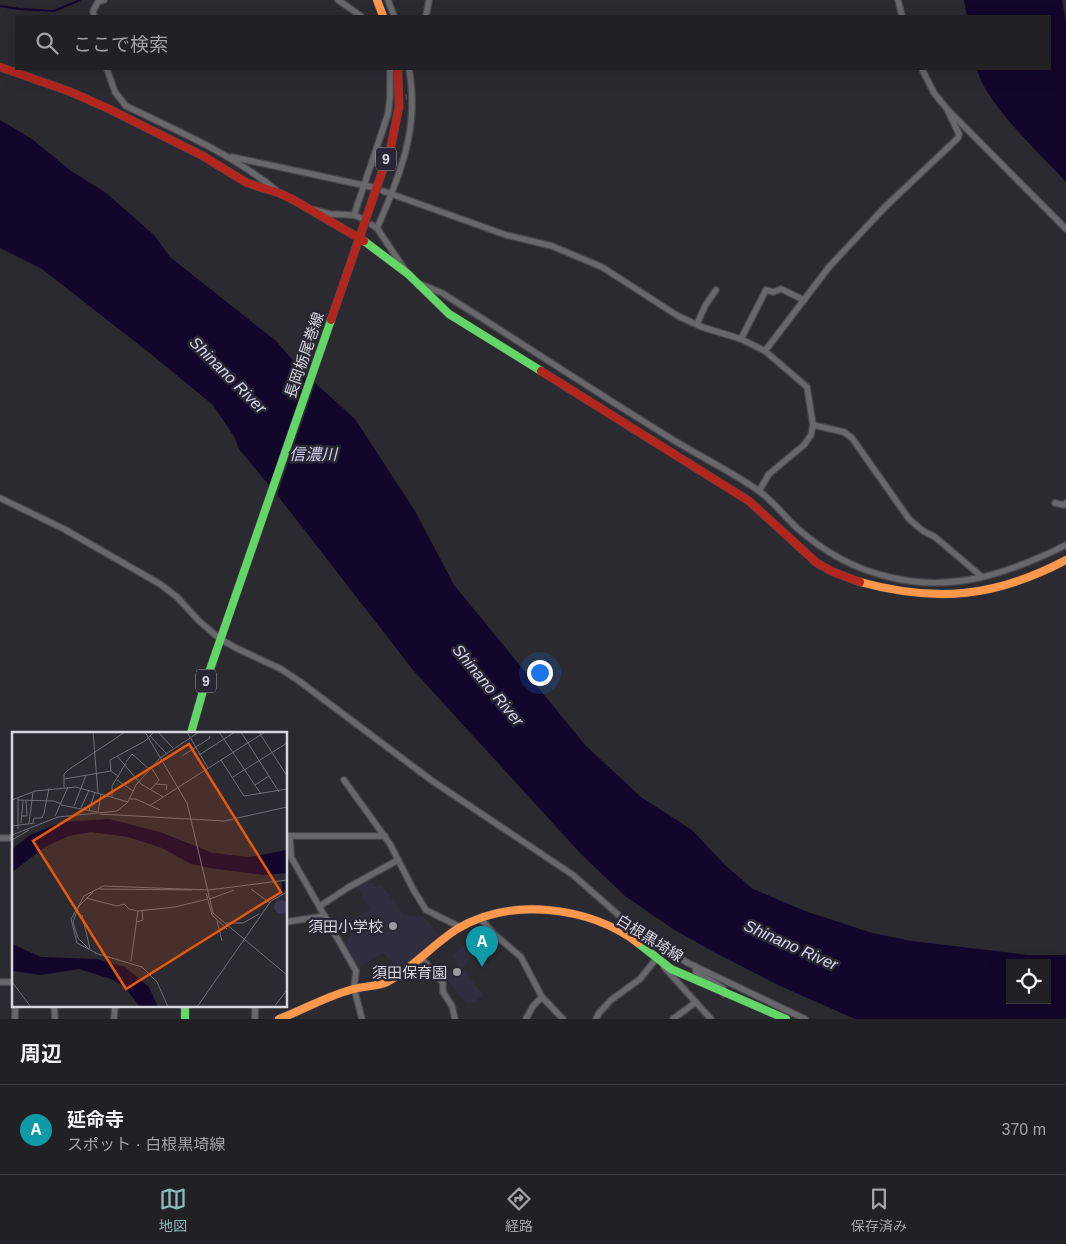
<!DOCTYPE html>
<html lang="ja">
<head>
<meta charset="utf-8">
<style>
	:root { --surface:#202025; --page:#28282d; --text:#f1f3f6; --muted:#a2a3a7; --line:#3d3e42; --accent:#8bbbb9 }
	body { margin:0; font-family:Helvetica,"Noto Sans JP",sans-serif; background:var(--page); color:var(--text) }
	.controls { position:absolute; right:15px; bottom:15px; display:grid; overflow:hidden; border-radius:0px; box-shadow:0 5px 20px #0002 }
	.controls button { width:45px; height:45px; display:grid; place-items:center; padding:0; border:0; border-bottom:1px solid var(--line); background:var(--surface); color:var(--text); font:25px sans-serif }
	.you { position:absolute; left:539px; top:672px; width:18px; height:18px; margin:-12px; border:4px solid #fff; border-radius:50%; background:#1a73e8; box-shadow:0 0 0 8px #1a73e833 }
	.badge { display:grid; place-items:center; width:32px; height:32px; border-radius:50%; background:var(--accent); color:#fff; font-size:16px; font-weight:700 }
	.pin { position:absolute; translate:-50% -41px; filter:drop-shadow(0 1px 2px #0008) }
	.pin::after { content:''; position:absolute; top:26px; width:18px; height:15px; background:inherit; clip-path:polygon(0 0,100% 0,50% 100%) }
	.list { margin:0; padding:0; list-style:none }
	h2 { display:flex; justify-content:space-between; align-items:center; height:65px; margin:0; padding:0 20px; font-size:21px }
	h2 small { font-size:16px; font-weight:400; color:var(--muted) }
	.list li { display:grid; grid-template-columns:32px 1fr auto; gap:15px; align-items:center; box-sizing:border-box; height:90px; padding:0 20px; border-top:1px solid var(--line) }
	.list b { display:block; font-size:19px; white-space:nowrap }
	.list p { margin:0; font-size:16px; white-space:nowrap; color:var(--muted) }
	.list em { font-size:16px; font-style:normal; color:var(--muted) }
	.icon { flex:none; width:28px; height:28px; fill:none; stroke:currentColor; stroke-width:2; stroke-linecap:round; stroke-linejoin:round }
	.map { position:relative; flex:none; width:1066px; height:1019px; overflow:hidden }
	.search { position:absolute; background:var(--surface); box-shadow:0 5px 20px #0002; left:15px; right:15px; top:15px; height:55px; display:flex; align-items:center; gap:12px; box-sizing:border-box; padding:0 18px; border-radius:0px; color:var(--muted); font-size:19px }
	.sheet { height:155px; background:var(--surface) }
	nav { display:flex; justify-content:space-around; align-items:center; box-sizing:border-box; height:70px; border-top:1px solid var(--line); background:var(--surface); font-size:14px; color:var(--muted) }
	nav a { display:grid; justify-items:center; gap:2px }
	nav .on { color:var(--accent) }
	.map>svg:first-child { display:block }
	.built { fill:#302d3f }
	.water { fill:#12072b; fill-rule:evenodd }
	.pier { fill:#2b2a31 }
	.lines { fill:none; stroke-linecap:round; stroke-linejoin:round }
	.stream { stroke:#12072b; stroke-width:2 }
	.street-tunnel { stroke:#45444b; stroke-width:5.5; stroke-dasharray:5.5 3; stroke-linecap:butt }
	.street-casing { stroke:#47464c; stroke-width:8 }
	.fast-casing { stroke:#47464c; stroke-width:9 }
	.slow-casing { stroke:#47464c; stroke-width:9 }
	.jam-casing { stroke:#47464c; stroke-width:9 }
	.street { stroke:#68676c; stroke-width:5.5 }
	.fast { stroke:#63d668; stroke-width:8 }
	.slow { stroke:#ff974d; stroke-width:8 }
	.jam { stroke:#b3261e; stroke-width:8 }
	.poi-dot { fill:#9b9aa2; stroke:#292734; stroke-width:2 }
	.labels { text-anchor:middle; dominant-baseline:central; stroke-width:5; stroke-linejoin:round; paint-order:stroke }
	.shield { fill:#292734; stroke:#a3a2ac; stroke-width:1 }
	.shield-label { font-size:14px; font-weight:bold; fill:#d7d6df }
	.street-label { font-size:15px; fill:#d7d6df; stroke:#292734 }
	.poi-label { font-size:15px; fill:#d7d6df; stroke:#292734; text-anchor:end }
	.water-label { font-size:16px; font-style:italic; fill:#d8d4f2; stroke:#292734 }
	.inset-river { fill:none; stroke:#12072b; stroke-width:2.5 }
	.inset-road { fill:none; stroke:#706f77; stroke-width:1 }
	.view { fill:#e8590c; fill-opacity:0.15; stroke:#e8590c; stroke-width:2.5 }
	.inset-edge { fill:none; stroke:#d7d6df; stroke-width:2.5 }
</style>
</head>
<body>
<div class="map">
<svg width="1066" height="1019" viewBox="0 0 1066 1019">
	<rect width="100%" height="100%" fill="#2b2a31"/>
	<g class="built">
		<path d="M 369,878 L 375,887 L 381,884 L 404,915 L 423,916 L 428,921 L 440,937 L 420,955 L 397,970 L 384,953 L 358,968 L 344,941 L 356,932 L 350,920 L 370,910 L 356,886 Z"/>
		<path d="M 470,941 L 478,949 L 462,968 L 483,995 L 474,1003 L 466,1003 L 444,976 L 458,964 L 452,955 Z"/>
	</g>
	<g class="water">
		<path d="M 964,0 L 1062,0 L 1066,21 L 1066,182 C 1042,156 984,102 977,69 L 1050,69 L 1050,16 L 967,16 Z"/>
		<path d="M 0,120 L 32,139 L 71,171 L 105,192 L 154,235 L 170,257 L 276,341 L 304,373 L 355,419 L 415,511 L 454,585 L 586,746 L 641,797 L 692,830 L 725,865 L 753,889 L 805,911 L 872,933 L 912,941 L 1028,955 L 1066,955 L 1066,1019 L 855,1019 L 778,985 L 710,950 L 673,929 L 625,896 L 581,854 L 413,670 L 278,496 L 239,449 L 235,438 L 213,405 L 152,355 L 42,269 L 0,248 ZM 1010,963 L 1047,963 L 1047,1000 L 1010,1000 Z"/>
	</g>
	<path class="pier" d="M 308,373 L 316,381 L 276,498 L 269,489 Z"/>
	<g class="lines">
		<path class="stream" d="M 0,6 L 19,9 L 54,11 L 80,0"/>
		<path class="street-tunnel" d="M 397,97 L 407,97"/>
		<g class="street-casing">
			<g id="street">
				<path d="M 338,0 L 361,16"/>
				<path d="M 388,0 L 394,16"/>
				<path d="M 898,0 L 902,16"/>
				<path d="M 94,16 L 93,11 L 98,2 L 104,0"/>
				<path d="M 426,16 L 429,0"/>
				<path d="M 107,69 L 115,92 L 126,106 C 178,131 230,153 276,190"/>
				<path d="M 922,69 L 934,93 L 947,109 L 1066,229"/>
				<path d="M 232,157 L 372,187"/>
				<path d="M 383,191 L 506,235 L 552,246 L 602,267 L 678,316 L 702,327 L 741,339 L 765,351 L 807,387 L 813,425 L 811,435 L 804,445 L 769,474 L 759,491"/>
				<path d="M 314,210 L 330,214 L 354,215 L 361,218"/>
				<path d="M 354,215 L 388,114 L 390,97 L 390,69"/>
				<path d="M 372,225 L 377,228 L 405,270"/>
				<path d="M 377,228 C 400,176 420,127 409,69"/>
				<path d="M 420,284 L 442,293 C 520,342 597,393 675,441 C 703,458 732,472 759,491 C 774,502 783,515 797,528 C 823,551 854,569 889,577 C 952,593 1010,573 1066,545"/>
				<path d="M 697,324 L 705,306 L 716,290"/>
				<path d="M 741,339 L 766,290 L 773,292 L 781,289 L 804,300"/>
				<path d="M 765,351 L 829,267 L 885,207 L 958,138 L 959,134 L 947,109"/>
				<path d="M 813,425 L 844,432 L 852,438 L 909,519 L 923,531 L 935,537 L 981,576"/>
				<path d="M 0,498 L 64,529 L 160,584 L 177,597 L 199,621 L 220,639 L 238,649 L 281,669 L 299,681 L 431,780 L 573,875 L 647,940 L 688,963 L 805,1019"/>
				<path d="M 1055,503 L 1064,505 L 1066,503"/>
				<path d="M 344,780 L 390,844 L 413,889 L 426,910 L 460,927"/>
				<path d="M 286,836 L 385,836"/>
				<path d="M 290,836 L 291,857 L 356,971 L 354,988 L 362,1019"/>
				<path d="M 0,838 L 14,838"/>
				<path d="M 320,906 L 349,887 L 398,860"/>
				<path d="M 480,918 L 494,934 L 521,957 L 542,997 L 563,1019"/>
				<path d="M 286,922 L 325,916"/>
				<path d="M 421,958 L 443,983 L 443,992 L 452,1006 L 455,1019"/>
				<path d="M 695,966 L 696,972 L 723,988 L 724,994"/>
				<path d="M 664,967 L 711,1019"/>
				<path d="M 0,982 L 14,982"/>
				<path d="M 15,1005 L 15,1019"/>
				<path d="M 54,1005 L 55,1019"/>
				<path d="M 255,1005 L 255,1019"/>
				<path d="M 114,1019 L 115,1005"/>
				<path d="M 526,1019 L 533,1006 L 542,997"/>
				<path d="M 596,1019 L 599,1013 L 611,1000 L 640,979 L 656,959"/>
				<path d="M 673,1019 L 696,1002"/>
			</g>
		</g>
		<g class="fast-casing">
			<g id="fast">
				<path d="M 364,241 L 408,274 L 449,314 L 541,371"/>
				<path d="M 191,733 L 205,684 L 331,320"/>
				<path d="M 638,943 L 671,969 L 786,1019"/>
				<path d="M 185,1005 L 185,1019"/>
			</g>
		</g>
		<g class="slow-casing">
			<g id="slow">
				<path d="M 377,0 L 383,16"/>
				<path d="M 860,582 C 937,603 996,597 1066,560"/>
				<path d="M 279,1019 C 303,1010 325,997 350,990 C 362,986 375,987 387,982 C 413,968 432,945 457,929 C 510,897 589,906 638,943"/>
			</g>
		</g>
		<g class="jam-casing">
			<g id="jam">
				<path d="M 0,67 L 71,92 L 109,109 L 203,156 L 247,183 L 279,193 L 292,199 L 364,241"/>
				<path d="M 331,320 L 391,146 L 399,107 L 398,69"/>
				<path d="M 541,371 L 749,501 L 817,563 L 833,572 L 860,582"/>
			</g>
		</g>
		<use href="#street" class="street"/>
		<use href="#fast" class="fast"/>
		<use href="#slow" class="slow"/>
		<use href="#jam" class="jam"/>
	</g>
	<g class="poi-dot">
		<circle cx="393" cy="926" r="5"/>
		<circle cx="457" cy="972" r="5"/>
	</g>
	<g class="labels">
		<g class="shield">
			<rect x="376" y="147.5" width="20" height="23" rx="4"/>
			<rect x="196" y="669.5" width="20" height="23" rx="4"/>
		</g>
		<g class="shield-label">
			<text x="386" y="159">9</text>
			<text x="206" y="681">9</text>
		</g>
		<g class="street-label">
			<text transform="translate(304 355) rotate(-71)">長岡栃尾巻線</text>
			<text transform="translate(650 938) rotate(32)">白根黒埼線</text>
		</g>
		<g class="poi-label">
			<text x="383" y="926">須田小学校</text>
			<text x="447" y="972">須田保育園</text>
		</g>
		<g class="water-label">
			<text transform="translate(228 375) rotate(45)">Shinano River</text>
			<text x="313" y="454">信濃川</text>
			<text transform="translate(488 685) rotate(50)">Shinano River</text>
			<text transform="translate(791 945) rotate(24)">Shinano River</text>
		</g>
	</g>
	<g transform="translate(12 732)">
		<rect width="275" height="275" fill="#2b2a31"/>
		<path d="M262 175a7 7 0 1 1 14 0a7 7 0 1 1-14 0Z" fill="#3c3657"/>
		<path d="M 97,87 L 148,100 L 201,121 L 238,125 L 275,118 L 275,141 L 252,143 L 198,136 L 179,132 L 150,116 L 116,105 L 79,100 L 57,104 L 33,115 L 0,140 L 0,117 L 18,103 L 50,90 ZM 0,212 L 29,225 L 85,227 L 113,235 L 137,255 L 146,275 L 128,275 L 112,254 L 99,247 L 67,237 L 29,243 L 1,239 Z" fill="#12072b"/>
		<path class="inset-river" d="M 257,168 L 272,157 L 271,150"/>
		<path class="inset-road" d="M 81,0 L 86,61M 133,0 L 175,71 L 201,181 L 275,243M 146,0 L 161,16M 175,0 L 196,36M 207,0 L 249,62M 229,0 L 267,60M 247,0 L 275,44M 138,4 L 154,21M 187,23 L 223,0M 105,24 L 129,52 L 151,65M 170,24 L 198,6 L 197,4M 209,28 L 232,64 L 275,57M 114,30 L 120,22 L 137,37M 99,39 L 98,28 L 133,9 L 142,0M 221,45 L 275,11M 52,47 L 99,39 L 107,45M 105,48 L 121,59M 144,52 L 155,53 L 154,58M 243,53 L 257,44M 52,55 L 52,42 L 56,38 L 113,0M 139,57 L 147,48 L 139,35M 100,65 L 100,54 L 114,31M 6,66 L 6,97M 118,67 L 124,67 L 148,78M 0,68 L 23,59 L 64,55 L 116,70M 6,68 L 42,69 L 49,72M 49,73 L 85,80M 62,74 L 74,43M 137,74 L 253,0M 69,76 L 77,58M 77,78 L 83,60M 86,80 L 89,62M 88,82 L 212,89 L 275,75M 10,84 L 15,84 L 14,69M 43,84 L 56,55M 21,90 L 22,86 L 30,86 L 32,81 L 37,56M 9,91 L 11,69M 17,91 L 21,60M 0,94 L 23,91M 0,103 L 46,85 L 105,79 L 116,70 L 124,53 L 148,26 L 187,0M 0,108 L 17,98M 87,157 L 180,158M 239,157 L 258,171M 194,161 L 200,183 L 215,197M 74,166 L 105,174 L 112,172M 198,167 L 222,158M 112,172 L 117,177 L 126,179 L 163,175 L 196,167M 70,183 L 78,217M 205,189 L 210,209M 125,190 L 131,188 L 130,178M 214,191 L 231,191 L 247,182M 78,218 L 66,206 L 61,190 L 67,174 L 81,160M 83,221 L 130,235 L 145,250 L 156,275M 84,221 L 65,211 L 59,187 L 72,164 L 91,154 L 197,158 L 275,148M 119,229 L 126,179M 0,250 L 19,275M 185,275 L 259,169 L 275,160M 262,275 L 275,258"/>
		<path class="view" d="M 177,12 L 269,160 L 114,257 L 21,109 Z"/>
		<rect width="275" height="275" class="inset-edge"/>
	</g>
</svg>
<div class="controls">
<button><svg class="icon" aria-label="locate" viewBox="0 0 24 24"><circle cx="12" cy="12" r="6"/><path d="M12 2v4M12 18v4M2 12h4M18 12h4"/></svg></button>
</div>
<div class="you"></div>
<div class="pin badge" style="left:482px;top:967px;background:#0f9aa8">A</div>
<div class="search"><svg class="icon" aria-label="search" viewBox="0 0 24 24"><circle cx="10" cy="10" r="6"/><path d="M15 15l6 6"/></svg>ここで検索</div>
</div>
<section class="sheet">
<h2>周辺<small></small></h2>
<ul class="list">
<li><span class="badge" style="background:#0f9aa8">A</span><div><b>延命寺</b><p>スポット · 白根黒埼線</p></div><em>370 m</em></li>
</ul>
</section>
<nav>
<a class="on"><svg class="icon" aria-label="map" viewBox="0 0 24 24"><path d="M3 6l6-2 6 2 6-2v14l-6 2-6-2-6 2zM9 4v14M15 6v14"/></svg>地図</a>
<a><svg class="icon" aria-label="directions" viewBox="0 0 24 24"><path d="M12 3l9 9-9 9-9-9zM9 14v-3h6M13 9l2 2-2 2"/></svg>経路</a>
<a><svg class="icon" aria-label="saved" viewBox="0 0 24 24"><path d="M7 4h10v16l-5-4-5 4z"/></svg>保存済み</a>
</nav>
</body>
</html>
